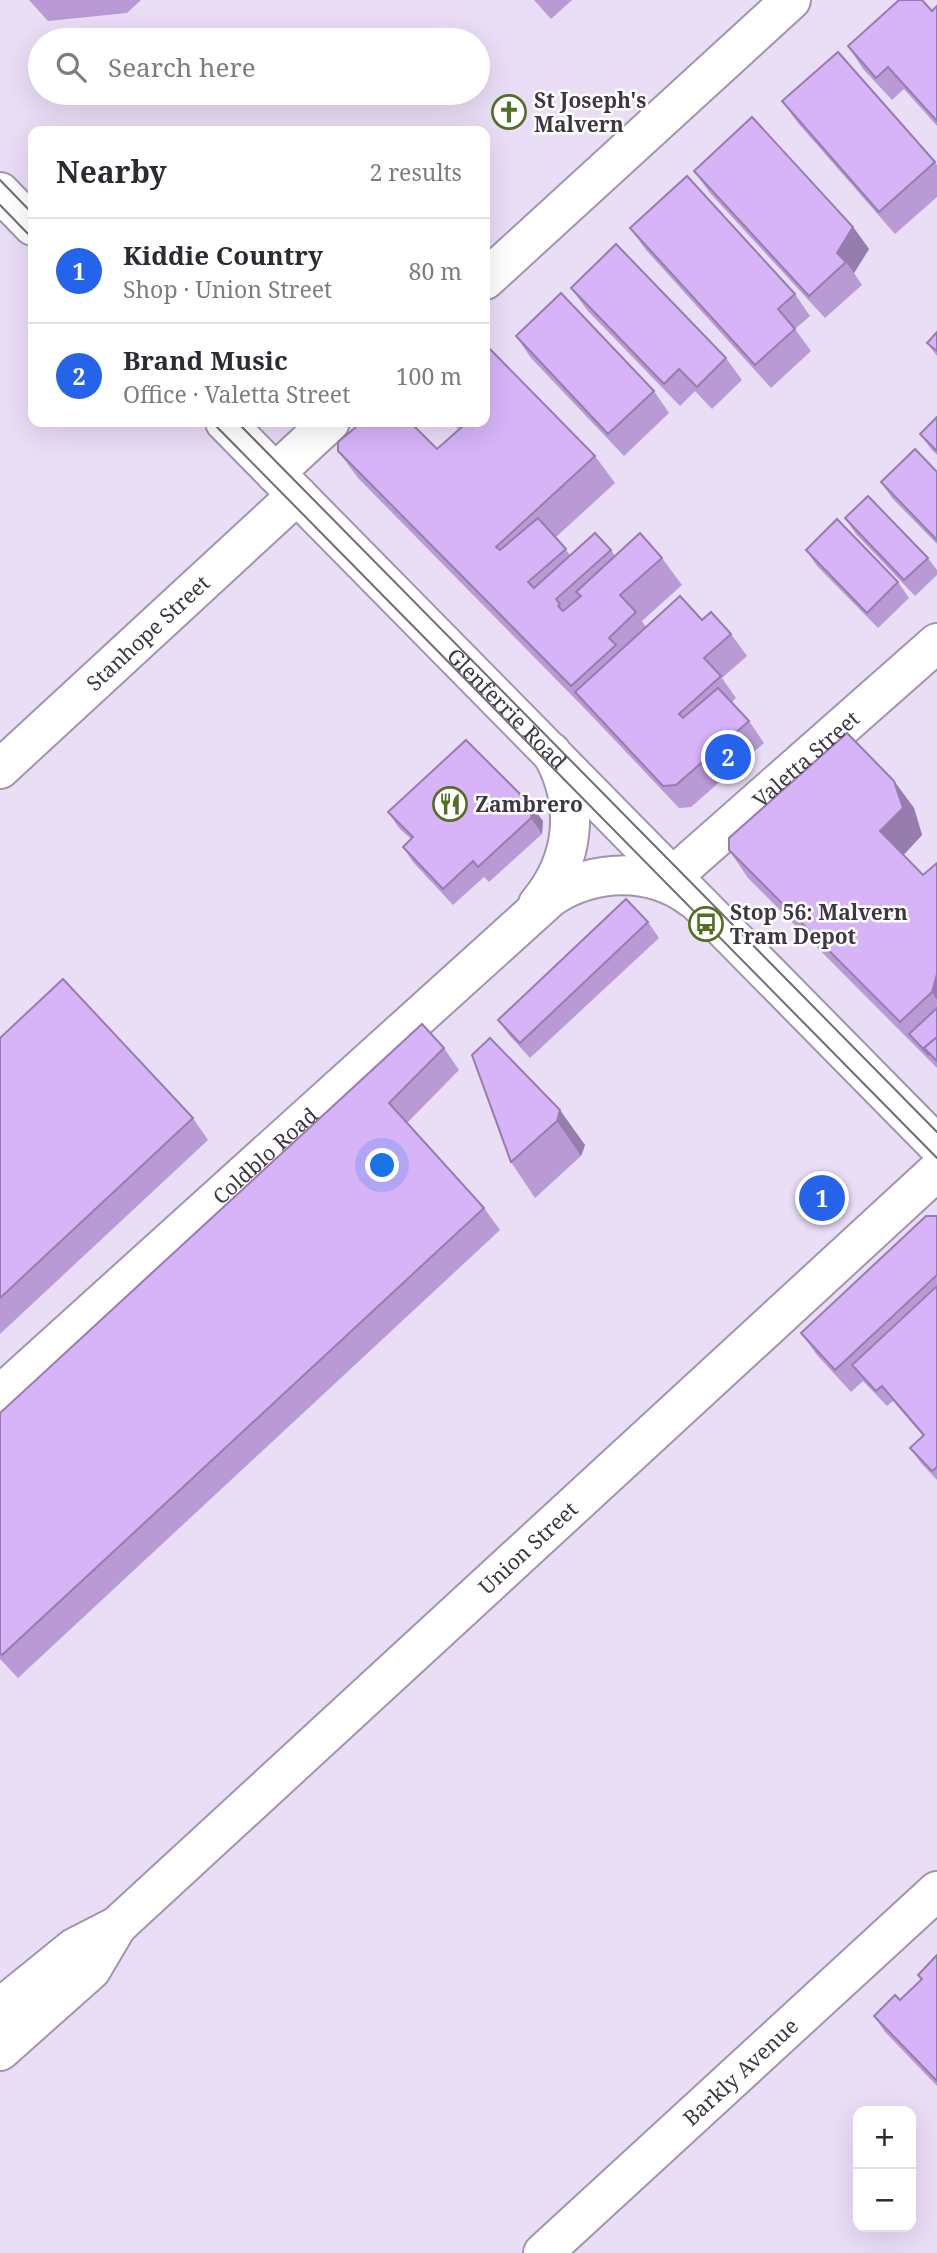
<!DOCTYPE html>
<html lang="en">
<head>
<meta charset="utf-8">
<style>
	:root { --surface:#fff; --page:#f2f2f3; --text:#2b2b33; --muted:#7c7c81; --line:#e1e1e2; --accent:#2563eb }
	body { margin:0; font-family:"Noto Serif",serif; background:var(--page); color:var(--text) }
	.controls { position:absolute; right:21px; bottom:21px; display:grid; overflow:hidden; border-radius:14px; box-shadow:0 7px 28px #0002 }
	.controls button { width:63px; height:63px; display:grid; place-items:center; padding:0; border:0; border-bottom:2px solid var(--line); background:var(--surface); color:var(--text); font:35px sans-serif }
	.you { position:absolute; left:383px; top:1166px; width:24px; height:24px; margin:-18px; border:5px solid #fff; border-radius:50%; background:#1a73e8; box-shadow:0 0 0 10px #1a73e833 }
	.badge { display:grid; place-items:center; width:46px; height:46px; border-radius:50%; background:var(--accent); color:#fff; font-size:23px; font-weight:700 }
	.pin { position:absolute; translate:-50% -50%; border:4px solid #fff; box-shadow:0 2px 7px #0006 }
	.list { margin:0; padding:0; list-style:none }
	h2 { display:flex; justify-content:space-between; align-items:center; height:91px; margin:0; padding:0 28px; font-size:30px }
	h2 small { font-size:23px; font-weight:400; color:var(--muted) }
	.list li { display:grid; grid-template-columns:46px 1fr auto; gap:21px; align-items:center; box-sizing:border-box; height:105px; padding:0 28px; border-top:2px solid var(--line) }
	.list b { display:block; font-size:26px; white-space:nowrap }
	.list p { margin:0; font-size:23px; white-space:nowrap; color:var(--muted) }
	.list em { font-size:23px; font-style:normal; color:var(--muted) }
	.icon { flex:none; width:38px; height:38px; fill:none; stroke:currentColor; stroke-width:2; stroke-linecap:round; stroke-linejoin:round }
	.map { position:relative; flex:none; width:937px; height:2253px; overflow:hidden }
	.search { position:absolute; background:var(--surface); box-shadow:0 7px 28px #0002; left:28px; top:28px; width:462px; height:77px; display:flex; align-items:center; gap:18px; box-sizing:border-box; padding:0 24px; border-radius:38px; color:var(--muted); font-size:26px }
	.panel { position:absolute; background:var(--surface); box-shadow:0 7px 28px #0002; left:28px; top:126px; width:462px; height:301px; border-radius:14px }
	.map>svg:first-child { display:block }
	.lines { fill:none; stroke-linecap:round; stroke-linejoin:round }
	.minor-casing { stroke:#a195ad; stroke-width:42 }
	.major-casing { stroke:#a195ad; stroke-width:42 }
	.minor { stroke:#fff; stroke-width:38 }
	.major { stroke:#fff; stroke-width:38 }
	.tram { stroke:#716a79; stroke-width:2 }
	.wall { fill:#b99ad5 }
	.shaded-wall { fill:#967dae }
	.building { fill:#d7b3f8; stroke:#967dae; stroke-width:2 }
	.labels { text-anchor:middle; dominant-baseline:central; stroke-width:5; stroke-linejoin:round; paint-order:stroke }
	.poi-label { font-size:21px; font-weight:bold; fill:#3c3741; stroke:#fff; text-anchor:start }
	.street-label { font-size:21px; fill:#3c3741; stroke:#fff }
</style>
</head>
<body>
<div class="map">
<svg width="937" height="2253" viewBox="0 0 937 2253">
	<rect width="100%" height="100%" fill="#eadef7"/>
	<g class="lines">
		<g class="minor-casing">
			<g id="minor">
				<path d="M 485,280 L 791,0"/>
				<path d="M 275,473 L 330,422"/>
				<path id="s1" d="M 0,769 L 297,495"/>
				<path id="s2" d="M 673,876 L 937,643"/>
				<path d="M 538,904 C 576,859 580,802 551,752"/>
				<path id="s3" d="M 0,1395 L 551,897 C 594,869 650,867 692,898"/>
				<path id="s4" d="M 0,2008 L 74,1948 L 117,1926 L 937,1171"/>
				<path d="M 0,2051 L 91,1970 L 117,1926"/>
				<path id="s5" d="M 543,2253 L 937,1891"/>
			</g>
		</g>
		<g class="major-casing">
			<g id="major">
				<path d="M 0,192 L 33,226"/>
				<path id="s6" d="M 225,422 L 937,1145"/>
			</g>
		</g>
		<use href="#minor" class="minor"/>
		<use href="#major" class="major"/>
		<g class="tram">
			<path d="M 0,180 L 33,214"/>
			<path d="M 0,205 L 33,239"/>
			<path d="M 212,422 L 937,1158"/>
			<path d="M 237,422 L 937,1132"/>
		</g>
	</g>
	<g class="wall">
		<path d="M 29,0 L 141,0 L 127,13 L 48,21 Z"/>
		<path d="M 534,0 L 572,0 L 551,19 Z"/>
		<path d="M 937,6 L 937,126 L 904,89 L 892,100 L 863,69 L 848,46 L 932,11 Z"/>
		<path d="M 838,52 L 937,165 L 937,197 L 895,234 L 798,123 L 782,101 Z"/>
		<path d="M 694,171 L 853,227 L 869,249 L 854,273 L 862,285 L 825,318 L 710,193 Z"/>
		<path d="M 630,228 L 795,294 L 810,316 L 795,329 L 811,351 L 771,388 L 646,250 Z"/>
		<path d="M 571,288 L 726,358 L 742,380 L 712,409 L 695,391 L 680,406 L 587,310 Z"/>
		<path d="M 937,332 L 937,356 L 927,343 Z"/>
		<path d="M 516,336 L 654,391 L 669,413 L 624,456 L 531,358 Z"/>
		<path d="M 937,417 L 937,455 L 931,449 L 920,434 Z"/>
		<path d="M 451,422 L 485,422 L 595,456 L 615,483 L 556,537 L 570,555 L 611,550 L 615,556 L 662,558 L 682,585 L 642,621 L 646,627 L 702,620 L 731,634 L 747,656 L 722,678 L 736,698 L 732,702 L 749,721 L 764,743 L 691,807 L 679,808 L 590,714 L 358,478 L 338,451 L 437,449 L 459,430 Z"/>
		<path d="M 937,472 L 937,544 L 892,498 L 881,482 Z"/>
		<path d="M 845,518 L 928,558 L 937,570 L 937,575 L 915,596 L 856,534 Z"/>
		<path d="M 806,550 L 898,582 L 909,598 L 878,628 L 817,566 Z"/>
		<path d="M 466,740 L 543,821 L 542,834 L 489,882 L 484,877 L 453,905 L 413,862 L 403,847 L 411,839 L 399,828 L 388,812 Z"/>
		<path d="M 894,781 L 914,808 L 922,835 L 903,855 L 923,875 L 937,863 L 937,1068 L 748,878 L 729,850 Z"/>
		<path d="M 648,922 L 659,938 L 530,1058 L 509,1035 L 498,1020 Z"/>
		<path d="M 0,1038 L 193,1118 L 208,1140 L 0,1334 Z"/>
		<path d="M 490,1038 L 585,1145 L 581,1156 L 535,1198 L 511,1162 Z"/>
		<path d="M 444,1048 L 459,1070 L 407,1123 L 484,1208 L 500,1230 L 18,1678 L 0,1659 L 0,1413 Z"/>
		<path d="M 937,1216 L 937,1480 L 921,1463 L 910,1448 L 923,1436 L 893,1401 L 887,1406 L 863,1381 L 851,1392 L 817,1355 L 801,1333 Z"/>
		<path d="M 937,1955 L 937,2086 L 885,2032 L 874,2016 L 900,2000 L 921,1980 L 918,1975 Z"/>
	</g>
	<g class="shaded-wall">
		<path d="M 853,227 L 869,249 L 854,273 L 846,262 L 837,253 Z"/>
		<path d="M 894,781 L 914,808 L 922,835 L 900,859 L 880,831 Z"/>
		<path d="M 532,806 L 543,821 L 542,834 L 531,818 Z"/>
		<path d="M 937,974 L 937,1000 L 932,992 Z"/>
		<path d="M 560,1110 L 585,1145 L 581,1156 L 557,1121 Z"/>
	</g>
	<g class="building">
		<path d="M 899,0 L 922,0 L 932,11 L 937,6 L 937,121 L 888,67 L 876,78 L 848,46 Z"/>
		<path d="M 838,52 L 935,162 L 879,212 L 782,101 Z"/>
		<path d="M 752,117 L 853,227 L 837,253 L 846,262 L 809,296 L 694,171 Z"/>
		<path d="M 687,176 L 795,294 L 778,309 L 795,329 L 755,365 L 630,228 Z"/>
		<path d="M 616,244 L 726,358 L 697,387 L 679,369 L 664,384 L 571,288 Z"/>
		<path d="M 561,293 L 654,391 L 608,434 L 516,336 Z"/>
		<path d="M 937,332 L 937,351 L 927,343 Z"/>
		<path d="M 485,344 L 595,456 L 496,547 L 500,550 L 538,518 L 566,549 L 528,582 L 534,588 L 595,533 L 611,550 L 556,599 L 560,604 L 558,606 L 563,611 L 581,596 L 576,592 L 640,533 L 662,558 L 620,595 L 636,612 L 609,638 L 616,645 L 571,686 L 338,451 L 338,442 L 362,422 L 410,422 L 437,449 L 463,426 L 459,422 L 485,422 Z"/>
		<path d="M 937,417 L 937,451 L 920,434 Z"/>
		<path d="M 915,449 L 937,472 L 937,540 L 881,482 Z"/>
		<path d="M 868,496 L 928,558 L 904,580 L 845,518 Z"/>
		<path d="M 837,519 L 898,582 L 867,613 L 806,550 Z"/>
		<path d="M 680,596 L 702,620 L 711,612 L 731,634 L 704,658 L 721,676 L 679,714 L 683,718 L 718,688 L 749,721 L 676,785 L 663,786 L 575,692 Z"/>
		<path d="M 847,733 L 894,781 L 903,808 L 880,831 L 923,875 L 937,863 L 937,974 L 932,992 L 900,1022 L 729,850 L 729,838 Z"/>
		<path d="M 466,740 L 532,806 L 531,818 L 478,867 L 473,861 L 443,889 L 403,847 L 413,837 L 388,812 Z"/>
		<path d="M 626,899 L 648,922 L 520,1043 L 498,1020 Z"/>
		<path d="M 63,979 L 193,1118 L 0,1298 L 0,1038 Z"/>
		<path d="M 937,1008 L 937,1037 L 924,1048 L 929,1055 L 909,1034 Z"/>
		<path d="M 422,1024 L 444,1048 L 389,1103 L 484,1208 L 2,1655 L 0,1653 L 0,1413 Z"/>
		<path d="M 937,1037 L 937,1061 L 924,1048 Z"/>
		<path d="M 490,1038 L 560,1110 L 557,1121 L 511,1162 L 472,1055 Z"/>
		<path d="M 926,1216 L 937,1216 L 937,1275 L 835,1370 L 801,1333 Z"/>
		<path d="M 937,1286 L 937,1467 L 932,1471 L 910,1448 L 924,1435 L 882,1386 L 876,1391 L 852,1365 Z"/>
		<path d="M 937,1955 L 937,2081 L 874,2016 L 895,1995 L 900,2000 L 922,1979 L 918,1975 Z"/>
	</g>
	<defs>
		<g id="church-ring" transform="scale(1.75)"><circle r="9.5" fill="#fff" stroke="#526f23" stroke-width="1.5"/><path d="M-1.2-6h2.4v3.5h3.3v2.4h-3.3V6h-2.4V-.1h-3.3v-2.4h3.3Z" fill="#526f23"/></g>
		<g id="restaurant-ring" transform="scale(1.75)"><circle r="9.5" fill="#fff" stroke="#526f23" stroke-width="1.5"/><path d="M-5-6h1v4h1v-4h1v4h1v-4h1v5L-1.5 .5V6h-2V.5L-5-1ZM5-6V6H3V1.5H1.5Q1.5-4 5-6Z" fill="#526f23"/></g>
		<g id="bus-ring" transform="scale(1.75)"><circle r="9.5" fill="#fff" stroke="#526f23" stroke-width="1.5"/><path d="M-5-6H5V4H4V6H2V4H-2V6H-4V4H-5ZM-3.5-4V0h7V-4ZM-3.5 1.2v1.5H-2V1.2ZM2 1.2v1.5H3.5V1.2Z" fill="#526f23"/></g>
	</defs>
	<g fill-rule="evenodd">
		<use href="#church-ring" x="509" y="112"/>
		<use href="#restaurant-ring" x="450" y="804"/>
		<use href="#bus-ring" x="706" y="924"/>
	</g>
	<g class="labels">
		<g class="poi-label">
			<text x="534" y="100">St Joseph's<tspan x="534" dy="24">Malvern</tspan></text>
			<text x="475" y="804">Zambrero</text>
			<text x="730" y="912">Stop 56: Malvern<tspan x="730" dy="24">Tram Depot</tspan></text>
		</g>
		<g class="street-label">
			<text stroke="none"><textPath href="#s1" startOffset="201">Stanhope Street</textPath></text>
			<text stroke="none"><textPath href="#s6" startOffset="402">Glenferrie Road</textPath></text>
			<text stroke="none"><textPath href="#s2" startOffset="177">Valetta Street</textPath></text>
			<text stroke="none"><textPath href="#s3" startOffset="357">Coldblo Road</textPath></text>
			<text stroke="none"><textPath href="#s4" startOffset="702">Union Street</textPath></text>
			<text stroke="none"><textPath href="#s5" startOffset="268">Barkly Avenue</textPath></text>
		</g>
	</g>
</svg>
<div class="controls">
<button>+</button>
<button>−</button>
</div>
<div class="you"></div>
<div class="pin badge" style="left:822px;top:1198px">1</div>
<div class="pin badge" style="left:728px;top:757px">2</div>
<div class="search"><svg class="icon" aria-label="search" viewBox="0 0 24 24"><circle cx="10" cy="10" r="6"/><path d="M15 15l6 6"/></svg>Search here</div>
<section class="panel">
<h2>Nearby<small>2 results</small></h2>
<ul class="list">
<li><span class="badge">1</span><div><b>Kiddie Country</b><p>Shop · Union Street</p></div><em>80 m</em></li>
<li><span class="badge">2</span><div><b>Brand Music</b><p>Office · Valetta Street</p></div><em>100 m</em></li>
</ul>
</section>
</div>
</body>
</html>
